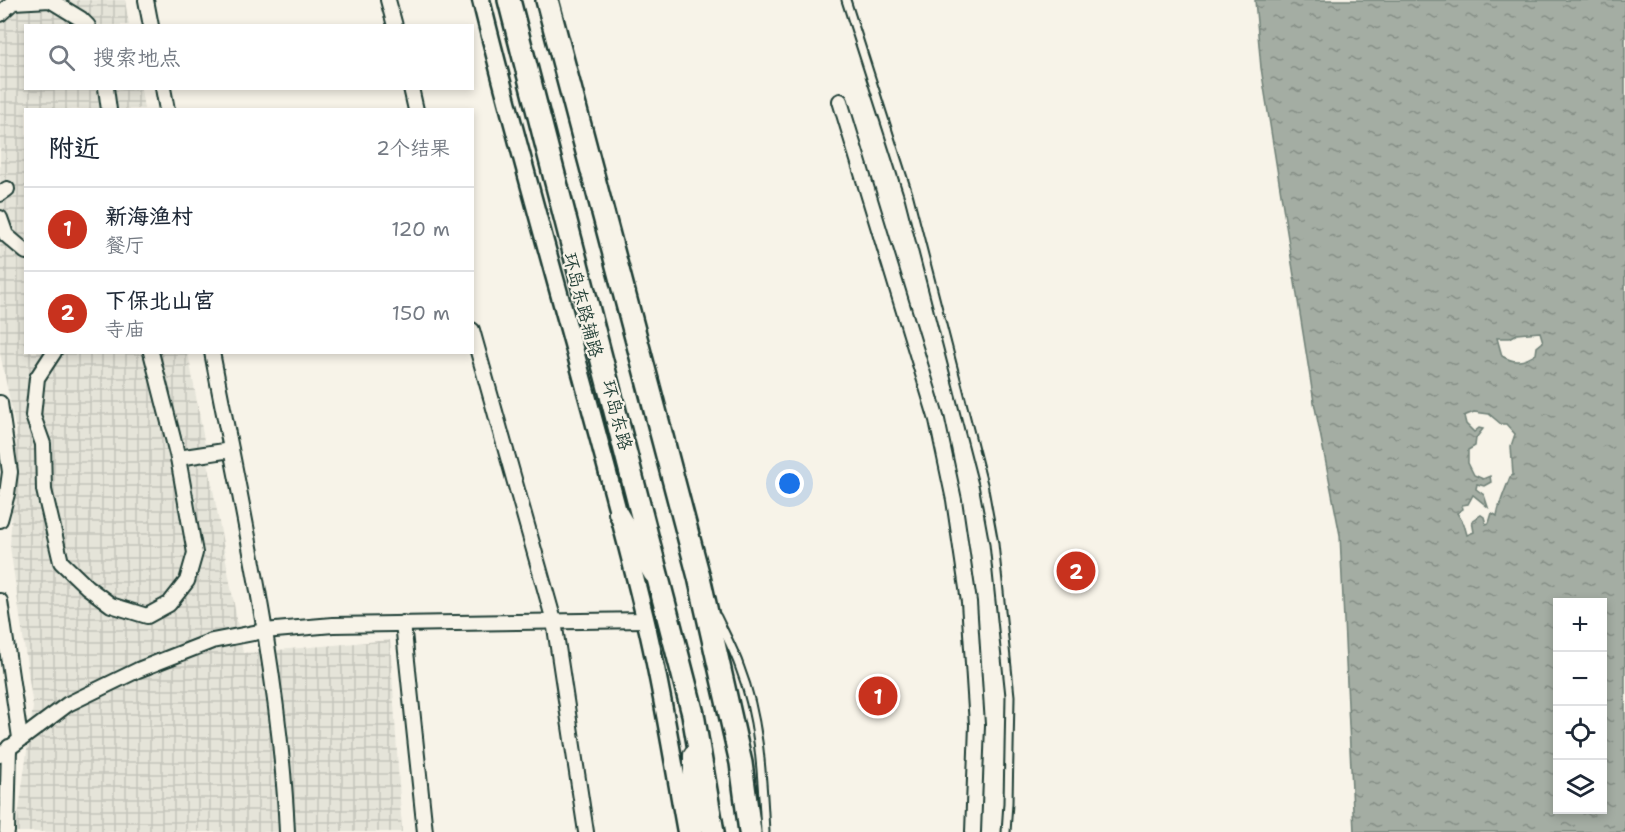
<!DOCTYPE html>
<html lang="zh">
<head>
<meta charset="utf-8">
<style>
	:root { --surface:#fff; --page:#f2f2f3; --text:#1f2937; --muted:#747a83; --line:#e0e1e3; --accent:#c8321e }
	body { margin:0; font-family:"Shantell Sans","LXGW WenKai TC",sans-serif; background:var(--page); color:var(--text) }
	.controls { position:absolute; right:18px; bottom:18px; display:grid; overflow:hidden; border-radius:0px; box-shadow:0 3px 9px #0003 }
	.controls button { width:54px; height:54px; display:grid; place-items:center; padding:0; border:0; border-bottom:2px solid var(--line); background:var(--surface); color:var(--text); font:30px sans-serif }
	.you { position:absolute; left:790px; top:484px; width:21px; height:21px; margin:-15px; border:4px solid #fff; border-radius:50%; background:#1a73e8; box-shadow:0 0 0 9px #1a73e833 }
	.badge { display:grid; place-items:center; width:39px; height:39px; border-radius:50%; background:var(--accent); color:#fff; font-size:20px; font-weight:700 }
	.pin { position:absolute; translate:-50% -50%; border:3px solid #fff; box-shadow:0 2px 6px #0006 }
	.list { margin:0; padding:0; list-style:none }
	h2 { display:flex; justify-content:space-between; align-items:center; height:78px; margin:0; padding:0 24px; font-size:26px }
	h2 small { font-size:20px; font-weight:400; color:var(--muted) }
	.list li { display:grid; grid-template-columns:39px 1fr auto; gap:18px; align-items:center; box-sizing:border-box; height:84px; padding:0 24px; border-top:2px solid var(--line) }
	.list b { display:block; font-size:22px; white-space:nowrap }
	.list p { margin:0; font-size:20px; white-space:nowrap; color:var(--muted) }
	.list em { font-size:20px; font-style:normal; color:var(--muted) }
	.icon { flex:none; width:33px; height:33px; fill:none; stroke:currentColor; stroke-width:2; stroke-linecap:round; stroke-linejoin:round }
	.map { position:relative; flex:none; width:1625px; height:832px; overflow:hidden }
	.search { position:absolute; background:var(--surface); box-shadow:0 3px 9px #0003; left:24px; top:24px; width:450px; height:66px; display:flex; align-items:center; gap:15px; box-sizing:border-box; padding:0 21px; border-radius:0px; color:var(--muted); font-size:22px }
	.panel { position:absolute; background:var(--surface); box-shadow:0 3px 9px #0003; left:24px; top:108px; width:450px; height:246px; border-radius:0px }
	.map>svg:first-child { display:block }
	.industrial { fill:url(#industrial-grid) }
	.water { fill:url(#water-ripples); stroke:#6f8077; stroke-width:1.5; fill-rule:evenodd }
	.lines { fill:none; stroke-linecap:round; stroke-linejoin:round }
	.service-casing { stroke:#1f3d34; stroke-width:11 }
	.minor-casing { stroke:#1f3d34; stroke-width:18 }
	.tertiary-casing { stroke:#1f3d34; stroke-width:21 }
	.secondary-casing { stroke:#1f3d34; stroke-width:22 }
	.primary-casing { stroke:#1f3d34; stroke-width:26 }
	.service { stroke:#f7f3e8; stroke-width:7 }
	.minor { stroke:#f7f3e8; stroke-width:14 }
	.tertiary { stroke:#f7f3e8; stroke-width:16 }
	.secondary { stroke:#f7f3e8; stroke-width:18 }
	.primary { stroke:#f7f3e8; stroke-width:21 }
	.labels { text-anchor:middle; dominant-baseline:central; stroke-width:4.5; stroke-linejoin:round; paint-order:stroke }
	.street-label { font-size:18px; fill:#1f3d34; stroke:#f7f3e8 }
</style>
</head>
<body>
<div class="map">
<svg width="1625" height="832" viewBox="0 0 1625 832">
	<defs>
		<pattern id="industrial-grid" width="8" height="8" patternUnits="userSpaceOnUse" patternTransform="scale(1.5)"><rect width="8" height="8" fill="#e5e4d9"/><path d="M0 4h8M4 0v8" fill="none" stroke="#c4c4bb"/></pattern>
		<pattern id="water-ripples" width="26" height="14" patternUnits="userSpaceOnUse" patternTransform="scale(1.5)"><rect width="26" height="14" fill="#a4ada3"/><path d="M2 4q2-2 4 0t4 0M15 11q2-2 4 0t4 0" fill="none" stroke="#858e86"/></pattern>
	</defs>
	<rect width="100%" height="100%" fill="#f7f3e8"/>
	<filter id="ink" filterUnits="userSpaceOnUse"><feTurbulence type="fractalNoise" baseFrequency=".0167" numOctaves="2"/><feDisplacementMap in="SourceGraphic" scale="12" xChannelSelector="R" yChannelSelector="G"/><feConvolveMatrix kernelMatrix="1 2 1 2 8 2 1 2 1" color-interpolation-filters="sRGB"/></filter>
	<g filter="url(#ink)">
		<path class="industrial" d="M 0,0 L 125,0 L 129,25 L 26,26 L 26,88 L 141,89 L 144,109 L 26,110 L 26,352 L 188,353 L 243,653 L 390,640 L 402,832 L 16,832 L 33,707 L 10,546 L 16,430 L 0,353 Z"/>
		<path class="water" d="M 1255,0 L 1625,0 L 1625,832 L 1354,832 L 1340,535 L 1314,402 L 1261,68 ZM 1540,332 L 1543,342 L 1537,347 L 1536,354 C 1524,362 1515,364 1502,356 L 1497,338 L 1510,338 L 1517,334 ZM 1474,412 L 1489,414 L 1501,424 L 1506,424 L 1515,434 L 1511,446 L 1513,475 L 1510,477 C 1506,488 1498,506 1497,516 L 1492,513 L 1489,523 L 1486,524 L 1484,517 L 1481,515 L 1472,521 L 1474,532 L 1467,535 L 1464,524 L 1457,513 L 1463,509 L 1462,505 L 1468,504 L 1473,495 L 1488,507 L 1484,495 L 1476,489 L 1477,484 L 1484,486 L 1491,482 L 1490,476 L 1483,479 L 1474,475 L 1468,463 L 1468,450 L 1475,446 L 1476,438 L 1483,429 L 1479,428 L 1474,432 L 1466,424 L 1464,416 ZM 1558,602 L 1602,602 L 1602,810 L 1558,810 Z"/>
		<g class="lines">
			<g class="service-casing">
				<g id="service">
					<path d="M 846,0 L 909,197 L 983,484 L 994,544 L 1010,696 L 1008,803 L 1006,832"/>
					<path d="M 717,617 C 725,634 734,650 740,668 C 760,719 762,777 765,832"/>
				</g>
			</g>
			<g class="minor-casing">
				<g id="minor">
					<path d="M 146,0 L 151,26"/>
					<path d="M 388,0 L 395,26"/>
					<path d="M 0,14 L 13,2 L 50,0 L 81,19 L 88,26"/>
					<path d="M 106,88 L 109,110"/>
					<path d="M 163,88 L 167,110"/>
					<path d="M 411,88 L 416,110"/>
					<path d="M 840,101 L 937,420 L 954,500 L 969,602 L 977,725 L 973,832"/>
					<path d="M 0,194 L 7,189"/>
					<path d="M 0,218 L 6,235 L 26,252"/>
					<path d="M 472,330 L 554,621 L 586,832"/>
					<path d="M 54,352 L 37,378 L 33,416 L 43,444 L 44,490 L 61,562 L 87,587 L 111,605 L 147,616 L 169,604 L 187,581 L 195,553 L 178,458 L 151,352"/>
					<path d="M 212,352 C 242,510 280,672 287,832"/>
					<path d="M 0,403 L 10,472 L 7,494 L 0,520"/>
					<path d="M 178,458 L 231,450"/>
					<path d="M 0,601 L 20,738"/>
					<path d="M 403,623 L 425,832"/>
					<path d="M 0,755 L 68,704 L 138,670 L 212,641 L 264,631 L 333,625 L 646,620"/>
					<path d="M 7,832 L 9,747"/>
				</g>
			</g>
			<g class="tertiary-casing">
				<path id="tertiary" d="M 481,0 C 532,207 595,411 645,618 C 662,688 673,761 686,832"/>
			</g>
			<g class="secondary-casing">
				<g id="secondary">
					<path d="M 618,513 L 653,574"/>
					<path d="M 693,755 L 693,832"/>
				</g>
			</g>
			<g class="primary-casing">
				<g id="primary">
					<path d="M 509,0 L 693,714 L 713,832"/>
					<path d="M 547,0 L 699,577 L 741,763 L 750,832"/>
				</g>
			</g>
			<use href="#service" class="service"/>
			<use href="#minor" class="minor"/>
			<use href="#tertiary" class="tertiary"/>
			<use href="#secondary" class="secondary"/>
			<use href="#primary" class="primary"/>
		</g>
	</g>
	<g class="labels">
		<g class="street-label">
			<text transform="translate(583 305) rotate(75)">环岛东路辅路</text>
			<text transform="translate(617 415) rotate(75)">环岛东路</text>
		</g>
	</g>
</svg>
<div class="controls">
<button>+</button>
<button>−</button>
<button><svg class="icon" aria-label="locate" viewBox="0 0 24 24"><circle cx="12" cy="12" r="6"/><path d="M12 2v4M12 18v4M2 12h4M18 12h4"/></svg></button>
<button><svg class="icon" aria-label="layers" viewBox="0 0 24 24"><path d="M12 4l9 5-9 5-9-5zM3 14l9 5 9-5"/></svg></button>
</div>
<div class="you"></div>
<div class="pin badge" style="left:878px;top:696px">1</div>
<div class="pin badge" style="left:1076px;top:571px">2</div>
<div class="search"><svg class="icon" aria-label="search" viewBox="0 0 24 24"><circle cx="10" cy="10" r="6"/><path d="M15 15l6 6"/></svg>搜索地点</div>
<section class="panel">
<h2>附近<small>2个结果</small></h2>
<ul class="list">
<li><span class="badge">1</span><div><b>新海渔村</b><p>餐厅</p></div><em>120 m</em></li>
<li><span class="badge">2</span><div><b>下保北山宫</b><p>寺庙</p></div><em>150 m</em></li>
</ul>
</section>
</div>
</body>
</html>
